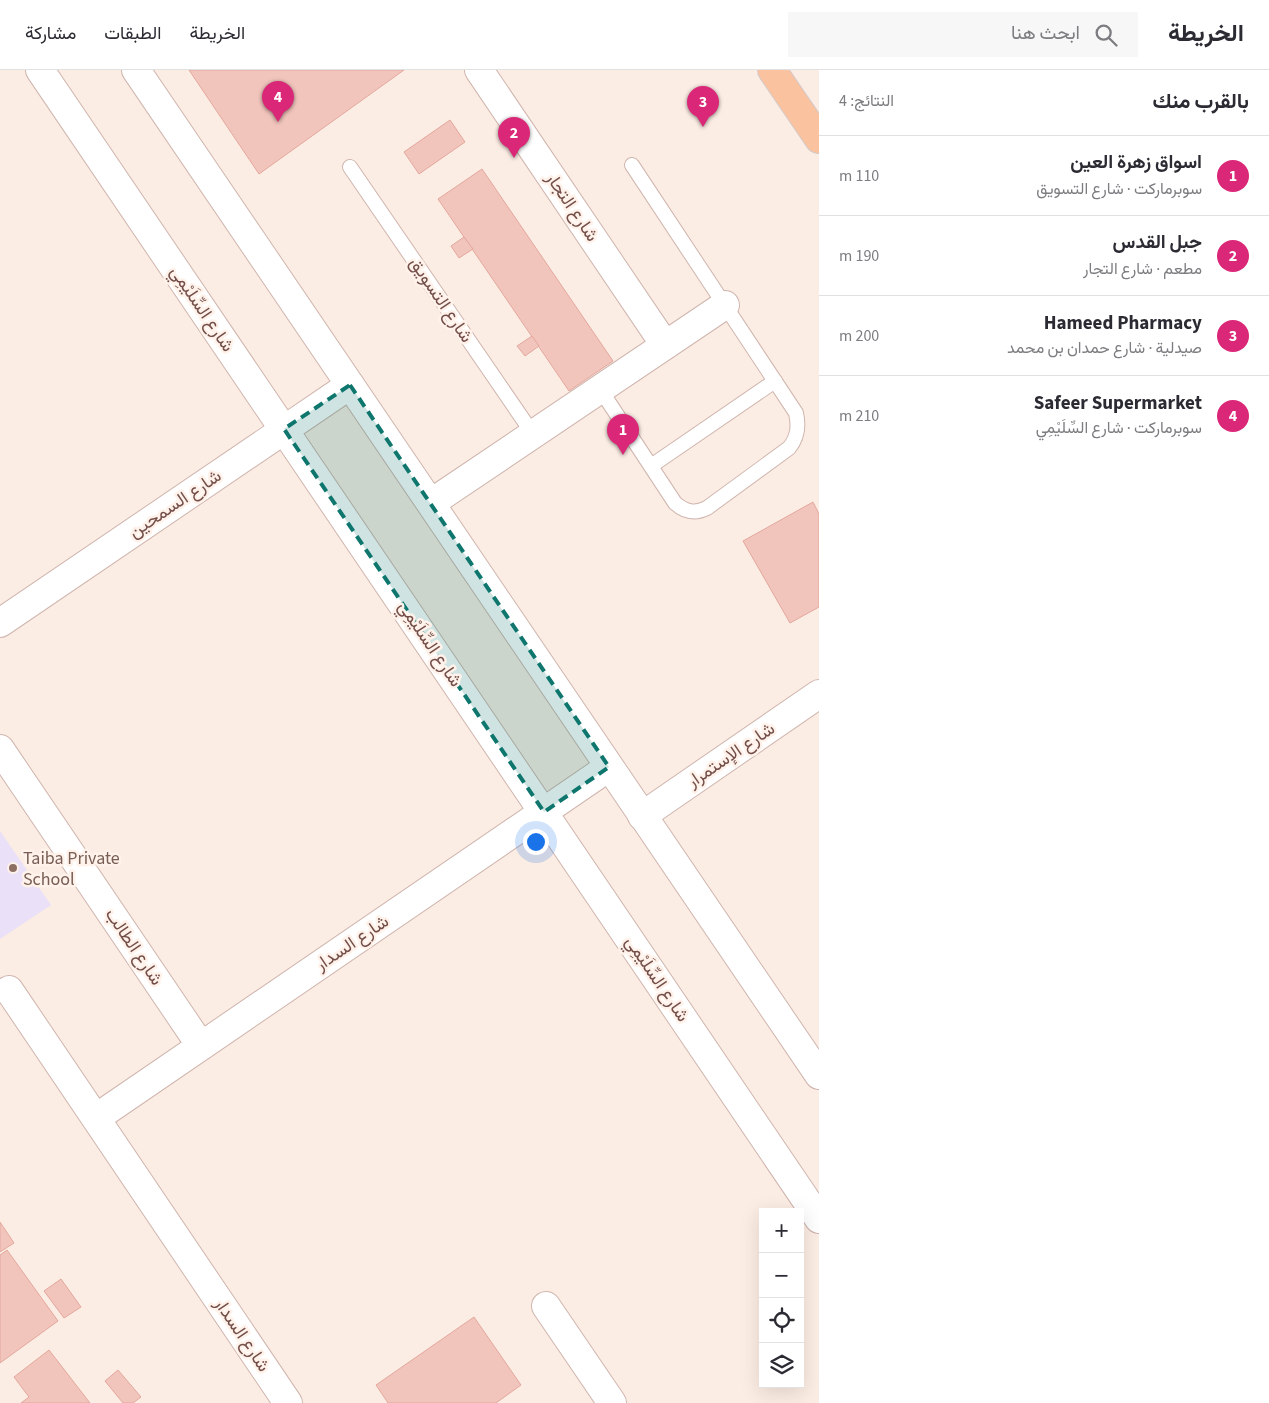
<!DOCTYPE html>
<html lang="ar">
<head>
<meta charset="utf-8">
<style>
	:root { --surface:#fff; --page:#f7f7f7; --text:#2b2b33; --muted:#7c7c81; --line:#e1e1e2; --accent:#db2777 }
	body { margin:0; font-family:"Source Sans 3",Vazirmatn,sans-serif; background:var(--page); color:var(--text); direction:rtl }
	.controls { position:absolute; right:15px; bottom:15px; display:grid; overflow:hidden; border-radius:0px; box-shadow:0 5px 20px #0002 }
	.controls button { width:45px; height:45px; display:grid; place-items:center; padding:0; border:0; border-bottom:1px solid var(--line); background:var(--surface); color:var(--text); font:25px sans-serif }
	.you { position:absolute; left:535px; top:771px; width:18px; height:18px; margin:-12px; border:4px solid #fff; border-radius:50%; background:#1a73e8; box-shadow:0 0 0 8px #1a73e833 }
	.badge { display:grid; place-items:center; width:32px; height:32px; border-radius:50%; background:var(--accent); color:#fff; font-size:16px; font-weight:700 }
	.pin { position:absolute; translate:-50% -41px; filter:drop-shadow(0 1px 2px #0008) }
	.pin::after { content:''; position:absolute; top:26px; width:18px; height:15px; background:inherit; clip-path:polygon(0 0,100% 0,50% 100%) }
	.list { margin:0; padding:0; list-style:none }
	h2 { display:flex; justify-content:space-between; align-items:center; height:65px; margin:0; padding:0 20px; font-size:21px }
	h2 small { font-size:16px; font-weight:400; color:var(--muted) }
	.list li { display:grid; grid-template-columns:32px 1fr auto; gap:15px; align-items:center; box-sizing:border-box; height:80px; padding:0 20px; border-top:1px solid var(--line) }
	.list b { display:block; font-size:19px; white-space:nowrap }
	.list p { margin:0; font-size:16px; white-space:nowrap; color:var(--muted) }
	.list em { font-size:16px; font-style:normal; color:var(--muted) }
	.icon { flex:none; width:28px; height:28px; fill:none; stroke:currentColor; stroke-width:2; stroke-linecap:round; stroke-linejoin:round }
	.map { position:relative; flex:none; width:819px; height:1333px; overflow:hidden; direction:ltr }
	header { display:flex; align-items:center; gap:30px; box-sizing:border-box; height:70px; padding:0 25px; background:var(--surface); border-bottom:1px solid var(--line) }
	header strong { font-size:24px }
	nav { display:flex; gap:28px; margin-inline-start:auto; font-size:18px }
	.search { width:350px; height:45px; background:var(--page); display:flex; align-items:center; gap:12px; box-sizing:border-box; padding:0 18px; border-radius:0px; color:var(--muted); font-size:19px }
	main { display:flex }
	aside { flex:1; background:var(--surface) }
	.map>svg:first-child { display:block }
	.education { fill:#eae1f8 }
	.building { fill:#f1c5bc; stroke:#e3a79d }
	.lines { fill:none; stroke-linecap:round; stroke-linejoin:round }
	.lane-casing { stroke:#cfb5ae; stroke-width:16 }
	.street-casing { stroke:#cfb5ae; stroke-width:30 }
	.primary-casing { stroke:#d5cac9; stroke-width:30 }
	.lane { stroke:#fff; stroke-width:14 }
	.street { stroke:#fff; stroke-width:28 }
	.primary { stroke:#fac29e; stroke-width:28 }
	.marked { fill:#0f766e; fill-opacity:0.2; stroke:#0f766e; stroke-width:4; stroke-dasharray:10 6; stroke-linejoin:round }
	.education-dot { fill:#8d6e63; stroke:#fff2ea; stroke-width:2 }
	.labels { text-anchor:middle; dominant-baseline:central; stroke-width:5; stroke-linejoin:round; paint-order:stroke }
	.street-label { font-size:18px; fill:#744f4a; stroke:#fff2ea }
	.education-label { font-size:18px; fill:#785e54; stroke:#fff2ea; text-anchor:start }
</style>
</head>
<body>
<header>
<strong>الخريطة</strong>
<div class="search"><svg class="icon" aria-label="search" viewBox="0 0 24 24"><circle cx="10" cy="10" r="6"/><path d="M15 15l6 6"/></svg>ابحث هنا</div>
<nav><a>الخريطة</a><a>الطبقات</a><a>مشاركة</a></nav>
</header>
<main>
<aside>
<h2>بالقرب منك<small>النتائج: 4</small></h2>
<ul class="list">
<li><span class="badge">1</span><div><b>اسواق زهرة العين</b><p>سوبرماركت · شارع التسويق</p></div><em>110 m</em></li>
<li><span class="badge">2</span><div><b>جبل القدس</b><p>مطعم · شارع التجار</p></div><em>190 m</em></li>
<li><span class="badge">3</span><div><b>Hameed Pharmacy</b><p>صيدلية · شارع حمدان بن محمد</p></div><em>200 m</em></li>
<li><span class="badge">4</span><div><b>Safeer Supermarket</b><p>سوبرماركت · شارع السِّلَيْمِي</p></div><em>210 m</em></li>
</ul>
</aside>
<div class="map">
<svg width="819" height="1333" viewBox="0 0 819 1333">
	<rect width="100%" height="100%" fill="#fcede4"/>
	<path class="education" d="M 0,761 L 51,835 L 0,869 Z"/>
	<g class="building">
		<path d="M 189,0 L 404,0 L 259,104 Z"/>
		<path d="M 450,50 L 465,72 L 419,104 L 404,82 Z"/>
		<path d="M 482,99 L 613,291 L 569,321 L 438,129 Z"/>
		<path d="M 464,167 L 473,179 L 459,188 L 451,176 Z"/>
		<path d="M 532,266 L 539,276 L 525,286 L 517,276 Z"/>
		<path d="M 813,432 L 819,444 L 819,537 L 790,553 L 743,471 Z"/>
		<path d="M 0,1152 L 14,1173 L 0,1182 Z"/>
		<path d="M 7,1180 L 58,1251 L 0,1293 L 0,1185 Z"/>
		<path d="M 61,1209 L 81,1237 L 64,1248 L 44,1221 Z"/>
		<path d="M 474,1247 L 521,1315 L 496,1333 L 388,1333 L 376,1315 Z"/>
		<path d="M 49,1280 L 90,1333 L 21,1333 L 29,1327 L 14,1307 Z"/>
		<path d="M 118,1300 L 141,1327 L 133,1333 L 123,1333 L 105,1311 Z"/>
	</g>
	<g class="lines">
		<g class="lane-casing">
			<g id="lane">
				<path d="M 350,97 L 533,364"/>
				<path d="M 600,319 L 675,433 C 685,442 695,444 707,438 L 789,378 C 798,367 799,356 796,343 L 632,95"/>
				<path d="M 651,396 L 775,311"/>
			</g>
		</g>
		<g class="street-casing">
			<g id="street">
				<path d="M 40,0 L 819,1149"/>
				<path d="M 136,0 L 819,1005"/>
				<path d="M 479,0 L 665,275"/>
				<path d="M 431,433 L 725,235"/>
				<path d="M 0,553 L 350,315"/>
				<path d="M 0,679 L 201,976"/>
				<path d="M 642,746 L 819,624"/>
				<path d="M 9,920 L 288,1333"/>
				<path d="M 96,1048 L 609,697"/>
				<path d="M 546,1236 L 612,1333"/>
			</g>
		</g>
		<g class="primary-casing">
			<path id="primary" d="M 772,0 L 819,69"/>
		</g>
		<use href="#lane" class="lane"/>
		<use href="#street" class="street"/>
		<use href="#primary" class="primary"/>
	</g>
	<path class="marked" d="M 350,315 L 609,697 L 544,742 L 284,359 Z"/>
	<circle class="education-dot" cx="13" cy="798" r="5"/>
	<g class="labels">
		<g class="street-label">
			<text transform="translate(572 137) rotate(56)">شارع التجار</text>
			<text transform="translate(441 230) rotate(56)">شارع التسويق</text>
			<text transform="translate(202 239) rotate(56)">شارع السِّلَيْمِي</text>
			<text transform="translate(175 434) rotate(-34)">شارع السمحين</text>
			<text transform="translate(430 574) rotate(56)">شارع السِّلَيْمِي</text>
			<text transform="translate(731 685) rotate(-34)">شارع الإستمرار</text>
			<text transform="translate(352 873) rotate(-34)">شارع السدار</text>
			<text transform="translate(134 877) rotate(56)">شارع الطالب</text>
			<text transform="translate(657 909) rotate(56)">شارع السِّلَيْمِي</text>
			<text transform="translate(242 1265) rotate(56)">شارع السدار</text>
		</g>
		<g class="education-label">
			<text x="23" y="788">Taiba Private<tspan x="23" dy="21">School</tspan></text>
		</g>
	</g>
</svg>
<div class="controls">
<button>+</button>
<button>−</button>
<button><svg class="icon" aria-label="locate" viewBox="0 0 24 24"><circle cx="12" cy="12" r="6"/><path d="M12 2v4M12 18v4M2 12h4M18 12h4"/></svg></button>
<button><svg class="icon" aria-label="layers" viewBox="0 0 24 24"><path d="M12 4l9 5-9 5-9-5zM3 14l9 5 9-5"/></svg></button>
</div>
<div class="you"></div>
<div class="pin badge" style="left:623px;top:385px">1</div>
<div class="pin badge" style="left:514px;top:88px">2</div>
<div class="pin badge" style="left:703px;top:57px">3</div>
<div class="pin badge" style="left:278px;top:52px">4</div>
</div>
</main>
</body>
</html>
